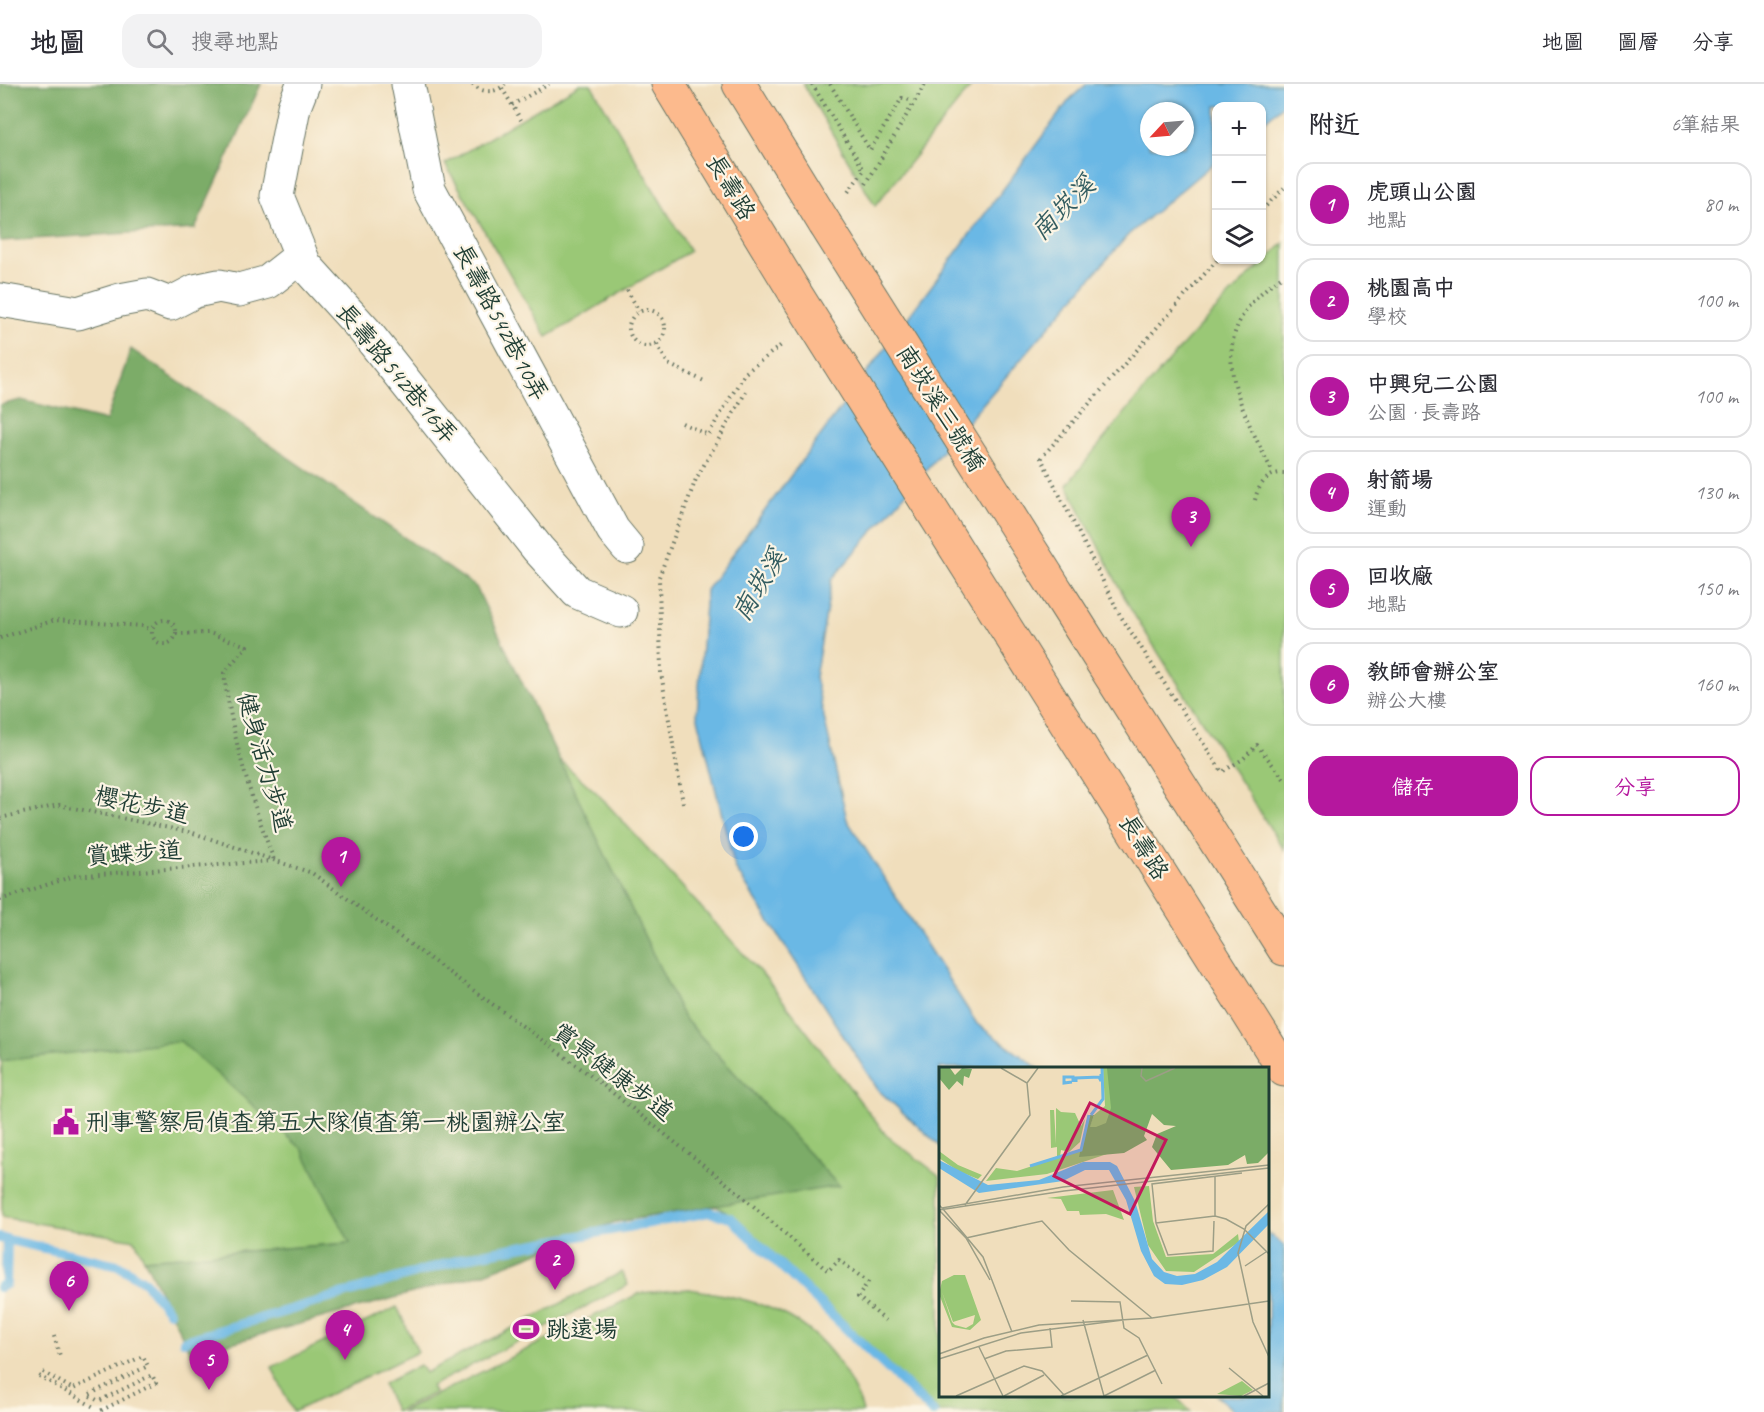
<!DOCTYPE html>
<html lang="zh-TW">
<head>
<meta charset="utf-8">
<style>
	:root { --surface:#fff; --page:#f2f2f3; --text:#2b2b33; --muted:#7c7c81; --line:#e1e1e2; --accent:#b5179e }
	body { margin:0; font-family:Caveat,"LXGW WenKai TC",sans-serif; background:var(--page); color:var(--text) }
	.controls { position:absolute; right:18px; top:18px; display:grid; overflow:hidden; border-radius:12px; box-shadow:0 2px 4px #0004 }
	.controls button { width:54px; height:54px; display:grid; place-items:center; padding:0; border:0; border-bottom:2px solid var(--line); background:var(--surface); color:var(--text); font:30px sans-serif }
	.compass { position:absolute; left:1140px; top:18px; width:54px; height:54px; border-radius:50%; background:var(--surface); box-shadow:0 2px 4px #0004; rotate:244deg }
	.you { position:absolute; left:744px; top:753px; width:21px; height:21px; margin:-15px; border:4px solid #fff; border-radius:50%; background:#1a73e8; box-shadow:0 0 0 9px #1a73e833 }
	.badge { display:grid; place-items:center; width:39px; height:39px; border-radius:50%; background:var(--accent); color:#fff; font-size:20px; font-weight:700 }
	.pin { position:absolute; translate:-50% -50px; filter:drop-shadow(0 2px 3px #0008) }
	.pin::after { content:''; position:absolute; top:32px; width:21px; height:18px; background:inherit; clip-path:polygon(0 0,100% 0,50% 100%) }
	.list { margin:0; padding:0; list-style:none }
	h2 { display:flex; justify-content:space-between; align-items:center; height:78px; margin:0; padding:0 24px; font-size:26px }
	h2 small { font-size:20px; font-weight:400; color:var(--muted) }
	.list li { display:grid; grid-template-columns:39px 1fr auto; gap:18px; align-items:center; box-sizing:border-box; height:84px; margin:0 12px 12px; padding:0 12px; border:2px solid var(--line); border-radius:18px }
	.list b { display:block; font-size:22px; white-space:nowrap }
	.list p { margin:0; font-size:20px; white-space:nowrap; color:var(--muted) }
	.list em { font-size:20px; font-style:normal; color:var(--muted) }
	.actions { display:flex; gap:12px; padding:18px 24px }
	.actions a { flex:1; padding:14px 0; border:2px solid var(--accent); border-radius:18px; text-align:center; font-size:21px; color:var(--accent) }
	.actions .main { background:var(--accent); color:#fff }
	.icon { flex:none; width:33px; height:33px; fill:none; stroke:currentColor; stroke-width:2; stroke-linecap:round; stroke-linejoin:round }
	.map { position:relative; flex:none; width:1284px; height:1328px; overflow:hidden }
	header { display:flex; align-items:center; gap:36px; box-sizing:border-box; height:84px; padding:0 30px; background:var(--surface); border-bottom:2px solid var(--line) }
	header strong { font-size:28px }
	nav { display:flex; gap:33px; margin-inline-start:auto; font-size:21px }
	.search { width:420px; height:54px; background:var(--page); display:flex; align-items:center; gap:15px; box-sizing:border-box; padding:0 21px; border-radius:18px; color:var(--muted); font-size:22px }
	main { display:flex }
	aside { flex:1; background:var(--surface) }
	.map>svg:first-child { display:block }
	.green { fill:#9ac876; stroke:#5c8255; stroke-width:1.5 }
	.forest { fill:#7bac67; stroke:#4d744e; stroke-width:1.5 }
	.water { fill:#6bb8e5; stroke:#457a8c; stroke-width:1.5; fill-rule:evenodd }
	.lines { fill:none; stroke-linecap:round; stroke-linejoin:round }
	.stream { stroke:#6bb8e5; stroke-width:10 }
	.minor-casing { stroke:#687564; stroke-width:35 }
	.major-casing { stroke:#687564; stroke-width:35 }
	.path { stroke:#687564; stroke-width:4; stroke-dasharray:1.5 4.5; stroke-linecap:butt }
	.minor { stroke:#fff; stroke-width:33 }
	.major { stroke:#fcba8d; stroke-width:33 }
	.major-bridge-casing { stroke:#687564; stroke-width:35; stroke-linecap:butt }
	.path-bridge { stroke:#687564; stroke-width:4; stroke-dasharray:1.5 4.5; stroke-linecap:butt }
	.major-bridge { stroke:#fcba8d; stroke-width:33 }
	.labels { text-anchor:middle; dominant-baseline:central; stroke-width:4.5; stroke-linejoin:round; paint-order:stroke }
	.street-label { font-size:24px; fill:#1f3d34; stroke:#fcf5e5 }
	.poi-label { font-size:24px; fill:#1f3d34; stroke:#fcf5e5; text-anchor:start }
	.water-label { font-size:26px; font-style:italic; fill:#325c60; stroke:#fcf5e5 }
	.inset-river { fill:none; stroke:#6bb8e5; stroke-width:3 }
	.inset-road { fill:none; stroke:#9c9e86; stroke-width:1.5 }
	.view { fill:#c2185b; fill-opacity:0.15; stroke:#c2185b; stroke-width:3 }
	.inset-edge { fill:none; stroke:#1f3d34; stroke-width:3 }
</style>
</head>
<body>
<header>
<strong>地圖</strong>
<div class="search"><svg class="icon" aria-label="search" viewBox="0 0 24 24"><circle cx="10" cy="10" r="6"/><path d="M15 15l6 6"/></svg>搜尋地點</div>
<nav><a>地圖</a><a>圖層</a><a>分享</a></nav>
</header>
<main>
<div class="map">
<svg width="1284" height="1328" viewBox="0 0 1284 1328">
	<rect width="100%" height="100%" fill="#fcf5e5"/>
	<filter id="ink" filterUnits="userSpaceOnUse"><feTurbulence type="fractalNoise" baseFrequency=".0167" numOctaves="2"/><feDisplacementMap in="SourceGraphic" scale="12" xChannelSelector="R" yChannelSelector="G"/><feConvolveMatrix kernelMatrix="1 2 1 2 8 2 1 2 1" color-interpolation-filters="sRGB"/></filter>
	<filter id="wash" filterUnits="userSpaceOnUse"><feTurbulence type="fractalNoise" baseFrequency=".008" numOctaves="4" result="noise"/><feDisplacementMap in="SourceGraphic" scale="24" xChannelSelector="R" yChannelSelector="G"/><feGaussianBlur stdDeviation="1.35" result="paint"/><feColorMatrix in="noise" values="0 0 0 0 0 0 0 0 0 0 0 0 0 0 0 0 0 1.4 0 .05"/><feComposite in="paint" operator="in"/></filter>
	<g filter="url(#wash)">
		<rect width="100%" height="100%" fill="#f0debc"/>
		<g class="green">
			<path d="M 580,0 L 591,0 L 690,167 L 547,253 L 445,80 Z"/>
			<path d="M 803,0 L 973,0 L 875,122 Z"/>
			<path d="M 1284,159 L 1284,766 L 1131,526 L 1067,401 C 1134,316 1204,231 1284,159 Z"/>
			<path d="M 0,475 L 506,629 L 597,709 L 768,897 L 886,1051 L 940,1092 L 940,1312 L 1175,1312 L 1191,1328 L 939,1328 L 738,1135 L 716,1122 L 615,1138 L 144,1175 L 135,1156 L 2,1133 Z"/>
			<path d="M 622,1188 L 628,1201 L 431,1302 L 434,1309 L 396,1328 L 383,1300 L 420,1281 L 425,1289 Z"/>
			<path d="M 689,1205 C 755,1215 811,1228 846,1290 C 852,1303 860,1314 863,1328 L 401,1328 L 640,1209 Z"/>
			<path d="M 397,1223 L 418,1268 L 293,1328 L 272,1283 Z"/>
		</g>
		<g class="forest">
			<path d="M 0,0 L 261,0 L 195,145 L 0,157 Z"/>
			<path d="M 131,265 L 476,503 L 684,934 L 839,1102 L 615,1138 L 485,1189 L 191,1270 L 144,1175 L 350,1159 L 302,1065 L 180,957 L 0,977 L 0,321 L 21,316 L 106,337 Z"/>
		</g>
		<g class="water">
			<path d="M 1087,0 L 1284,0 L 1284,20 L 1262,39 L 1262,22 L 1216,22 L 1216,77 L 1128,151 L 832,495 L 815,593 L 847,736 L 977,940 L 1038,984 L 940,984 L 940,1062 L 878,1006 L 735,784 L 697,630 L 706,506 L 1070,15 ZM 1149,27 L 1185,27 L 1185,63 L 1149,63 Z"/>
			<path d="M 1268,1149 L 1284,1161 L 1284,1328 L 1235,1328 L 1217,1312 L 1268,1312 Z"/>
		</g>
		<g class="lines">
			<g class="stream">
				<path d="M 0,1154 L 118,1181 L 145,1198 L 169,1228"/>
				<path d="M 0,1203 L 6,1200 L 7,1155"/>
				<path d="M 184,1257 L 476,1171 L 709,1128 L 731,1134 L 933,1328"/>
			</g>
		</g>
	</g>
	<g filter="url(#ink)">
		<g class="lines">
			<g class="minor-casing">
				<g id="minor">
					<path d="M 303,0 L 294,23 L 277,112 L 305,181 L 365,247 L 538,465 L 577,508 L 621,527"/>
					<path d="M 408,0 L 429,105 L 613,446 L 627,463"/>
					<path d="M 0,216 L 78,229 L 120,216 L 147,211 L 170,220 L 195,207 L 219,202 L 239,206 L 268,198 L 301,172"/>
				</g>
			</g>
			<g class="major-casing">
				<g id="major">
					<path d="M 668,0 L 794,207"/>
					<path d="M 739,0 L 825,140"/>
					<path d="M 1058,509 L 1284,865"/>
					<path d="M 1004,541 L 1284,986"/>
				</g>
			</g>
			<g class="path">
				<path d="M 472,0 C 482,9 495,10 505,0"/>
				<path d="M 812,0 L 864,86 L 846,111"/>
				<path d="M 830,0 L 870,66 L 902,14 L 913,17"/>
				<path d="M 502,4 L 521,36"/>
				<path d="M 512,21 L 549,0"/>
				<path d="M 866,100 L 925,0"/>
				<path d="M 1262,126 L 1284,104"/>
				<path d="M 1217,176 L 1041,374 L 1120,531 L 1222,688 L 1243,675 L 1257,661 L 1284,695"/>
				<path d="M 627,206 L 639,227"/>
				<circle cx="647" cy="244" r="18"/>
				<path d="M 657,260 L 668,280 L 706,298"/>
				<path d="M 1271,385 C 1235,312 1198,248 1284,191"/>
				<circle cx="164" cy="548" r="12"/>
				<path d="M 176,550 L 209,549 L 247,562 L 224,589 C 232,654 251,715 274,776"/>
				<path d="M 0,554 L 55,536 L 142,542 L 152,546"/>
				<path d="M 683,719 L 661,589 L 659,493 L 696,395 L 748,304"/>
				<path d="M 0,734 L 59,721 L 193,749 L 312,789 L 594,994 L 735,1106 L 828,1187 L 839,1176 L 868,1198 L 858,1213 L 886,1237"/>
				<path d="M 0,816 L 74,792 L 271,777"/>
				<path d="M 54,1252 L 60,1272"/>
				<path d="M 43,1288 L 73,1305 L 143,1272 L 148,1282 L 88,1311 L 99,1317 L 152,1291 L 156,1299 L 100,1327"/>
				<path d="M 39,1292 L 94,1323"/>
			</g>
			<use href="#minor" class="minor"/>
			<use href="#major" class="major"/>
			<g class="major-bridge-casing">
				<g id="major-bridge">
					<path d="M 825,140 L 1058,509"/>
					<path d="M 794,207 L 1004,541"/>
				</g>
			</g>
			<g class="path-bridge">
				<path d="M 682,339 L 708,351 L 745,289 L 784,259"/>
				<path d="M 1255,416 C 1258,401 1268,388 1284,389"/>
			</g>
			<use href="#major-bridge" class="major-bridge"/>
		</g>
	</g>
	<defs>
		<g id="civic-bare" transform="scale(2.07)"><path d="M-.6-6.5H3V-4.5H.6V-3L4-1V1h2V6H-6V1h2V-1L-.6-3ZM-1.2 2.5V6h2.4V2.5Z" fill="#b5179e" stroke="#fcf5e5" stroke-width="2.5" paint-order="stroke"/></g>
		<g id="stadium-bare" transform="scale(2.07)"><path d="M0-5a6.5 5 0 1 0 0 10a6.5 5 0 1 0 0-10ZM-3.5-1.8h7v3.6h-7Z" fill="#b5179e" stroke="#fcf5e5" stroke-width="2.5" paint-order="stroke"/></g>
	</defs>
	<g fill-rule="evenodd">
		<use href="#civic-bare" x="66" y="1038"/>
		<use href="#stadium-bare" x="526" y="1245"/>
	</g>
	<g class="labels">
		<g class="street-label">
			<text transform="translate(731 103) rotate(59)">長壽路</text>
			<text transform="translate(501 238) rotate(62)">長壽路542巷10弄</text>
			<text transform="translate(397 289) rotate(50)">長壽路542巷16弄</text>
			<text transform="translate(941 324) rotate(58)">南崁溪三號橋</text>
			<text transform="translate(265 678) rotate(74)">健身活力步道</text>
			<text transform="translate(142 721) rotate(12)">櫻花步道</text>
			<text transform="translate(1144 763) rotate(58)">長壽路</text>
			<text transform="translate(134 769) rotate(-4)">賞蝶步道</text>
			<text transform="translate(613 988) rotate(37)">賞景健康步道</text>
		</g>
		<g class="poi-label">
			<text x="86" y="1038">刑事警察局偵查第五大隊偵查第一桃園辦公室</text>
			<text x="546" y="1245">跳遠場</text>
		</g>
		<g class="water-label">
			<text transform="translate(1063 124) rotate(-45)">南崁溪</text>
			<text transform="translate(759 501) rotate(-59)">南崁溪</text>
		</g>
	</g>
	<g transform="translate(939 983)">
		<rect width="330" height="330" fill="#f0debc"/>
		<path d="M 164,1 L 240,1 L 177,84 L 108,107 L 47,114 L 57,101 L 78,104 L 142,83 L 155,48 L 166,39 ZM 117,41 L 122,45 L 136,46 L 142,59 L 146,52 L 141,75 L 130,85 L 122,83 L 121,90 L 118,90 L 118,80 L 112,81 L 111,43 L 115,43 L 117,77 ZM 0,84 L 19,98 L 43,108 L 39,112 L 19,104 L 0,91 ZM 210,119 L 214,154 L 227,190 L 274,187 L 299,167 L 300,175 L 255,205 L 227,204 L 209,178 L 195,120 ZM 174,123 L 185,153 L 167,147 L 141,148 L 140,144 L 128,144 L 122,132 L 108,131 ZM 15,208 L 26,208 L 42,253 L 31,263 L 13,260 L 0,227 L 3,214 ZM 3,225 L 14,255 L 36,248 L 34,257 L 27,261 L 16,258 L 13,255 ZM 303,314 L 314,323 L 302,329 L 278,327 Z" fill="#9ac876" fill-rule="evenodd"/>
		<path d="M 0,1 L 11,1 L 16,8 L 23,1 L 33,2 L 30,11 L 25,9 L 24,19 L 18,14 L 10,23 L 0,11 ZM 168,1 L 330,1 L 330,85 L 319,96 L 308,97 L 306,88 L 289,98 L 232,103 L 213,80 L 218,67 L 237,59 L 225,58 L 213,47 L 205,69 L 208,73 L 185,86 L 140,90 L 149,48 L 155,48 L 151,60 L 157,60 L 167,56 L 172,41 Z" fill="#7bac67"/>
		<path d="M 0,93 L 49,118 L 100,113 L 144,95 L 171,95 L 178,99 L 196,134 L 213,192 L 225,205 L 238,209 L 256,207 L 278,195 L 330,144 L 330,157 L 288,200 L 264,213 L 243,218 L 226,217 L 215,209 L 202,184 L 187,133 L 170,103 L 146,103 L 124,114 L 40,126 L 0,101 Z" fill="#6bb8e5"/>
		<path class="inset-river" d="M 133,15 L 125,16 L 125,10 L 134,10 L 134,15M 137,15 L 137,11 L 160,10 L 162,14 L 162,7M 152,48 L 164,32 L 163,1M 91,99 L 142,83 L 150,48"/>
		<path class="inset-road" d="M 203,1 L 202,9 L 207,14 L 236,1M 88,16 L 99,1M 276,110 L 276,149M 330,137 L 307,159 L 299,186 L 314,255 L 330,290M 0,138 L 3,141 L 124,120 L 330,98M 26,138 L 91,48 L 88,16 L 62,1M 4,142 L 44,190 L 73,265M 0,143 L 125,124 L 330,101M 1,144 L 27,171 L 51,213M 275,154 L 274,184 L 229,188 L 217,156 L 213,117 L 303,106M 217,156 L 276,149 L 287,152 L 305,162 L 330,187M 27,171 L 103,154 L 130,183 L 213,251M 306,199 L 327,185M 132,234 L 181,235 L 185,261 L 200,271 L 223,317M 144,253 L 165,329M 40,280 L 64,329M 0,287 L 45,271 L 100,258 L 213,251 L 330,234M 0,292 L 82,266 L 184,253M 45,292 L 67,284 L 113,280 L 111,261M 290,301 L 324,329M 17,329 L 85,299 L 103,304 L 125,328M 65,329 L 105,308M 122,329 L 209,288M 165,329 L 217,303M 305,329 L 330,316"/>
		<path class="view" d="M 151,36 L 227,73 L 191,147 L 115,109 Z"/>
		<rect width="330" height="330" class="inset-edge"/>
	</g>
</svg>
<div class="controls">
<button>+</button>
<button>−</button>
<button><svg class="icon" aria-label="layers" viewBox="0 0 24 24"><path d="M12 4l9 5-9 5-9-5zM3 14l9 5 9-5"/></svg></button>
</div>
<svg class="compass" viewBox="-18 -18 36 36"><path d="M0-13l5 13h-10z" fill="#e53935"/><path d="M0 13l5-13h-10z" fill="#7c7c81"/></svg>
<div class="you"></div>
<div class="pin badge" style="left:341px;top:803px">1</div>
<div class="pin badge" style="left:555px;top:1206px">2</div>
<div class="pin badge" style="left:1191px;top:463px">3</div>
<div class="pin badge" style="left:345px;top:1276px">4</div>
<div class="pin badge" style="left:209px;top:1306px">5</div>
<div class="pin badge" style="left:69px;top:1227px">6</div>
</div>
<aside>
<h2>附近<small>6筆結果</small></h2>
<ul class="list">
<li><span class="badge">1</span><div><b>虎頭山公園</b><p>地點</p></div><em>80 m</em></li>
<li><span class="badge">2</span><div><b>桃園高中</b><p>學校</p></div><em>100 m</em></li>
<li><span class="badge">3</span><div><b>中興兒二公園</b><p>公園 · 長壽路</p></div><em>100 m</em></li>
<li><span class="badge">4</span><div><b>射箭場</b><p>運動</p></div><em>130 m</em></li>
<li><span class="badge">5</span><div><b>回收廠</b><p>地點</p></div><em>150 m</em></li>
<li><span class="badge">6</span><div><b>教師會辦公室</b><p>辦公大樓</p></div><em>160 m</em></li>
</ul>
<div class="actions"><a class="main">儲存</a><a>分享</a></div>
</aside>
</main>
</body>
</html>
